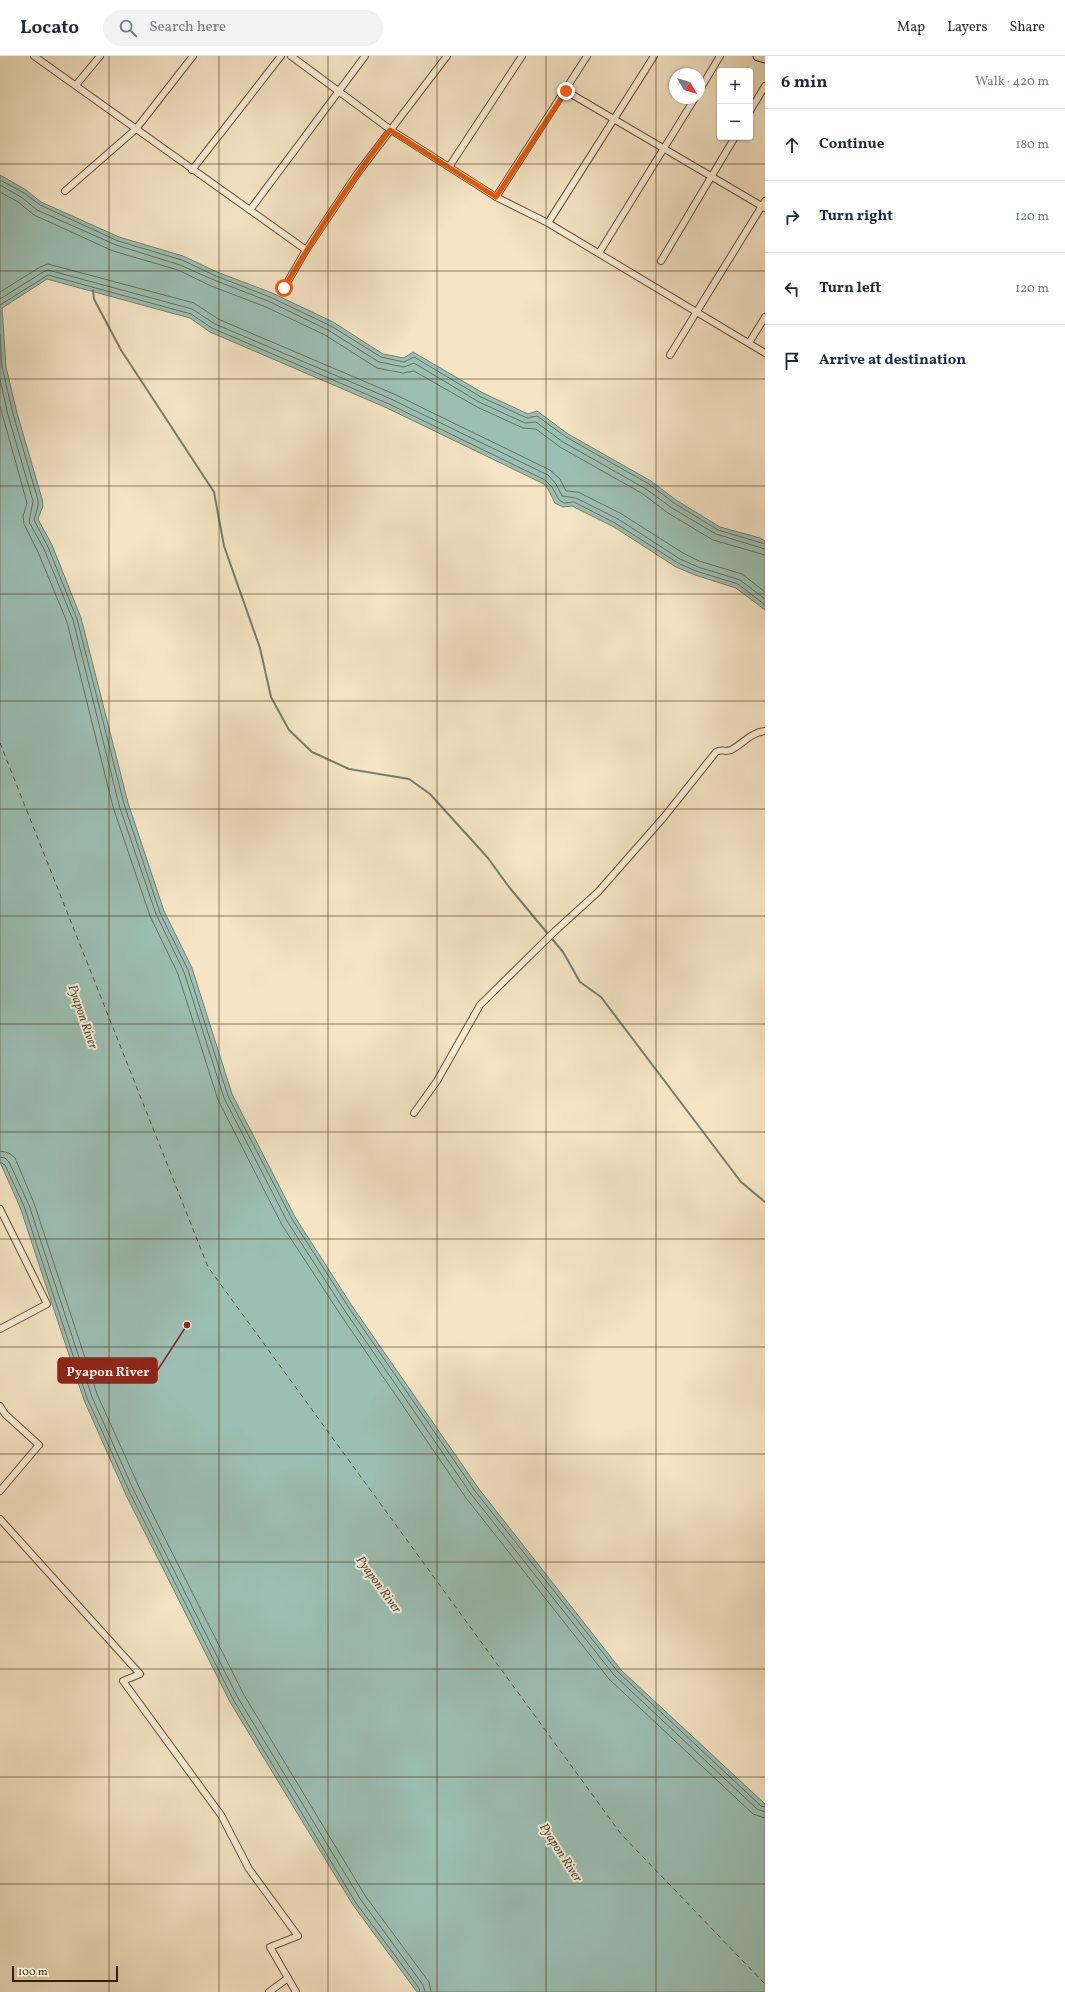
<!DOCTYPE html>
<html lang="en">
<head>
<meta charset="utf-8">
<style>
	:root { --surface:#fff; --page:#f2f2f3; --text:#1f2937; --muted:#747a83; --line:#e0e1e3 }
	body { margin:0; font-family:Vollkorn,serif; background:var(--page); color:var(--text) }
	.controls { position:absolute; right:12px; top:12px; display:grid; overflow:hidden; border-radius:4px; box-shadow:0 1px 3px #0004 }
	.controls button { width:36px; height:36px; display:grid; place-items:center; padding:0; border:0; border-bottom:1px solid var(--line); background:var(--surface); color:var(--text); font:20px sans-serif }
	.compass { position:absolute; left:669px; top:12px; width:36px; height:36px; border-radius:50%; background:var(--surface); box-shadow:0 1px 3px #0004; rotate:128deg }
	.scale { position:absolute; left:12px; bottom:10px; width:106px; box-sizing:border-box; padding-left:4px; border:2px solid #392003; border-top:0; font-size:11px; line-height:14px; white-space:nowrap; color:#392003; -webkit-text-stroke:3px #f8eed9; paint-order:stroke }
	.stop { position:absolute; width:12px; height:12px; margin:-9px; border:3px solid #ea580c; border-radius:50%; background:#fff }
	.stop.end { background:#ea580c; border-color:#fff; box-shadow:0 1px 4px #0008 }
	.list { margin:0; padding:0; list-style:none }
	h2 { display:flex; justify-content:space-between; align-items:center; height:52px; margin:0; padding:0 16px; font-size:17px }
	h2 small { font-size:13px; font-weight:400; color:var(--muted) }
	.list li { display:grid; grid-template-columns:26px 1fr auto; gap:12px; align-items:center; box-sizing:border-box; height:72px; padding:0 16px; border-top:1px solid var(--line) }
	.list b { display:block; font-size:15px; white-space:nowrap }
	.list em { font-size:13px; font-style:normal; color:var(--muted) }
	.icon { flex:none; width:22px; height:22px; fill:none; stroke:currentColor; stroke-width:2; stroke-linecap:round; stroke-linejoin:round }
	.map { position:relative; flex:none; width:765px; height:1936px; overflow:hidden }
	header { display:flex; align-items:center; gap:24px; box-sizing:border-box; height:56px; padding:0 20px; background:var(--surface); border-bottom:1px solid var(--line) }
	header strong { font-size:19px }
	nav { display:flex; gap:22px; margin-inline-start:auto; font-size:14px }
	.search { width:280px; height:36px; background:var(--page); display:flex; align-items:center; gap:10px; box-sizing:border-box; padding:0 14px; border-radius:22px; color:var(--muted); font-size:15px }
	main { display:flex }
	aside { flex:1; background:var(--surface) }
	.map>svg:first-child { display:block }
	.water { fill:#9cbfb4; stroke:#747f6d }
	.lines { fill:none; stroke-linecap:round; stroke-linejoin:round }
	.shore { stroke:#6a705c; stroke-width:1 }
	.stream { stroke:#747f6d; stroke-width:2 }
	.ferry { stroke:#575038; stroke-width:1; stroke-dasharray:5 4; stroke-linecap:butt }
	.minor-casing { stroke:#685134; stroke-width:8 }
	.primary-casing { stroke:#392003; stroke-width:11 }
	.minor { stroke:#f8eed9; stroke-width:6 }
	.primary { stroke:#f5e5c5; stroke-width:9 }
	.route { stroke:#ea580c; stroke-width:5 }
	.grid { fill:none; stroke:#392003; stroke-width:1; stroke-opacity:0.55 }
	.labels { text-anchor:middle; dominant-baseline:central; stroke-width:4; stroke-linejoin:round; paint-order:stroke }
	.water-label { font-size:13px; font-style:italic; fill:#575038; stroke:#f8eed9 }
	.leader { fill:none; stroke:#8f2418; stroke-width:1.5 }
	.callout-dot { fill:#8f2418; stroke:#f8eed9; stroke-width:1.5 }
	.callout { fill:#8f2418; stroke:#8f2418; stroke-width:1.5 }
	.callout-label { font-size:13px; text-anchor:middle; font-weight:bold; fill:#fff }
</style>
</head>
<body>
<header>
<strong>Locato</strong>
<div class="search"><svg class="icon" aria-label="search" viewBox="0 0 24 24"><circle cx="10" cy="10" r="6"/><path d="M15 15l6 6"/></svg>Search here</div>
<nav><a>Map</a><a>Layers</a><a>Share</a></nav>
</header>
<main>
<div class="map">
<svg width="765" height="1936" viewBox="0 0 765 1936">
	<rect width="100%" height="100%" fill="#f5e5c5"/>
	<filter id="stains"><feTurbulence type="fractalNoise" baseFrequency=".005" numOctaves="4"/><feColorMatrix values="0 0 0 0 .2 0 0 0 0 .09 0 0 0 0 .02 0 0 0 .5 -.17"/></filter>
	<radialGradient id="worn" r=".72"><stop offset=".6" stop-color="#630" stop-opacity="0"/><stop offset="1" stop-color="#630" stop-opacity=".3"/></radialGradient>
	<path class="water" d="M 0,119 L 26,134 L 41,146 L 119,181 L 183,200 L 217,216 L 272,237 L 333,266 L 383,298 L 404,302 L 413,296 L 483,337 L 528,358 L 537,355 L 568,378 L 651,425 L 676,444 L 720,471 L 760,482 L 765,485 L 765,554 L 736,532 L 695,519 L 676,511 L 614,471 L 572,450 L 563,451 L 555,447 L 548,433 L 544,428 L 387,352 L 210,276 L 190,262 L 47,223 L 2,252 L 6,311 L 17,357 L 42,443 L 43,450 L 38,463 L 52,489 L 81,562 L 128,747 L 164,855 L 192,912 L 232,1038 L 295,1161 L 352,1250 L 479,1433 L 621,1614 L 765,1748 L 765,1936 L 417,1936 L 353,1849 L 230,1646 L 126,1439 L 84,1344 L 20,1151 L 0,1106 Z"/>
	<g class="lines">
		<g class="shore">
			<path d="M 0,124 L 24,137 L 40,149 L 118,185 L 182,204 L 216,220 L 270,241 L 331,270 L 381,301 L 404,306 L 414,301 L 481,341 L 527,362 L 537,360 L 566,381 L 649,428 L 674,447 L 718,474 L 765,488"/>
			<path d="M 0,129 L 21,141 L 37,154 L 116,189 L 180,209 L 214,224 L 268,245 L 328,274 L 379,306 L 404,311 L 414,307 L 479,346 L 525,367 L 536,366 L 563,386 L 646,433 L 672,452 L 716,478 L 765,493"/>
			<path d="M 0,136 L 18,146 L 34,159 L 113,195 L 178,214 L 211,230 L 266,251 L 325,279 L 377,312 L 403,317 L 414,315 L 477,351 L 523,372 L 536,373 L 560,391 L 643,438 L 668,457 L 713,484 L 765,499"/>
			<path d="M 0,236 L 40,211 L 48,208 L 194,247 L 218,263 L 394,338 L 550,414 L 560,423 L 566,435 L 578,436 L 620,457 L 683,497 L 699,505 L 742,518 L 765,536"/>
			<path d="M 0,243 L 43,216 L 48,214 L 192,253 L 215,268 L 391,343 L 548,419 L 556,428 L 562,440 L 576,442 L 618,463 L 680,503 L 698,511 L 740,524 L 765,543"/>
			<path d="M 0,249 L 48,219 L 191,258 L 212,272 L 389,348 L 545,424 L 552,431 L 559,444 L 564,447 L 574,446 L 615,467 L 678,507 L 696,515 L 738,528 L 765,549"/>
			<path d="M 0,278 L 2,311 L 13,358 L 38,444 L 38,450 L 34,464 L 48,491 L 77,563 L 124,748 L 160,857 L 188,914 L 228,1040 L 292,1163 L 349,1252 L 475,1435 L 618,1616 L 761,1750 L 765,1751"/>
			<path d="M 0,323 L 8,359 L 33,445 L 29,466 L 44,493 L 73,564 L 119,749 L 156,858 L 184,916 L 224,1042 L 287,1165 L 345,1255 L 471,1438 L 614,1619 L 757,1753 L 765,1756"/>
			<path d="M 0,350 L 27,447 L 23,460 L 24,468 L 38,496 L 67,566 L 113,751 L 150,860 L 178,918 L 218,1044 L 282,1169 L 340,1258 L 466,1442 L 609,1623 L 753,1758 L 765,1762"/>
			<path d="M 0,1095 L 9,1097 L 15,1102 L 34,1147 L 97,1338 L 140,1433 L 244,1639 L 366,1841 L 429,1926 L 431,1936"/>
			<path d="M 0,1101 L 5,1102 L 9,1106 L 29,1149 L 92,1341 L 134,1435 L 238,1642 L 361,1844 L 423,1929 L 425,1936"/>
			<path d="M 0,1106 L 5,1109 L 24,1150 L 87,1342 L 130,1437 L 234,1645 L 356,1847 L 419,1932 L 420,1936"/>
		</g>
		<path class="stream" d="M 93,234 L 94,243 L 121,294 L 214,436 L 224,490 L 260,592 L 271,641 L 289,674 L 312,696 L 349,713 L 409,723 L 430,738 L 488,802 L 509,831 L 563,896 L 580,926 L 601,941 L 741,1126 L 765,1146"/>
		<path class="ferry" d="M 0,687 L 208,1211 L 621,1778 L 765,1928"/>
		<g class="minor-casing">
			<g id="minor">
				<path d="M 34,0 L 306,194"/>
				<path d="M 291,0 L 391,74 L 496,141 L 548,167 L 765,297"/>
				<path d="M 76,29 L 100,0"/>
				<path d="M 566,35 L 765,152"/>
				<path d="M 699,35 L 720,0"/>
				<path d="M 750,55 L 765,30"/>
				<path d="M 449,111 L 522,0"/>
				<path d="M 192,114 L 281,0"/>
				<path d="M 65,135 L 136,73 L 193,0"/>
				<path d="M 496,141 L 587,0"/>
				<path d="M 250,154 L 365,0"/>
				<path d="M 548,167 L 654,0"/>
				<path d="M 599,197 L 695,42"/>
				<path d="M 661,205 L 735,81"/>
				<path d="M 284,232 L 306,194 L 357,118 L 447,0"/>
				<path d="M 749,287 L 765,261"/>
				<path d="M 670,299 L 765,145"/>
				<path d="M 414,1057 L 437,1025 L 480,949 L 554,876 L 598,836 L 664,761 L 716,696 C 721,693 726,696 731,694 C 744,687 750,677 765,675"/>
				<path d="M 0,1153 L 47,1248 L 0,1273"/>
				<path d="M 0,1350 L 5,1358 L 39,1389 L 0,1435"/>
				<path d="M 0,1463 L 140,1618 L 123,1625 L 221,1759 L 249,1813 L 298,1880 L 270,1891 L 296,1936"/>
				<path d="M 269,1936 L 288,1922"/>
			</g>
		</g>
		<g class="primary-casing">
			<path id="primary" d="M 758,0 L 765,2"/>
		</g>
		<use href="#minor" class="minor"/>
		<use href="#primary" class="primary"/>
	</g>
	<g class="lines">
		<path class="route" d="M 284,232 C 316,177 351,125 390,74 L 496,141 L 566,35"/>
	</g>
	<path class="grid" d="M 109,0 L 109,1936M 219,0 L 219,1936M 328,0 L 328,1936M 437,0 L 437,1936M 546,0 L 546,1936M 656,0 L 656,1936M 0,108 L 765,108M 0,215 L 765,215M 0,323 L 765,323M 0,430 L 765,430M 0,538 L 765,538M 0,645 L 765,645M 0,753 L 765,753M 0,860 L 765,860M 0,968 L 765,968M 0,1076 L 765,1076M 0,1183 L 765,1183M 0,1291 L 765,1291M 0,1398 L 765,1398M 0,1506 L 765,1506M 0,1613 L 765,1613M 0,1721 L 765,1721M 0,1828 L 765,1828"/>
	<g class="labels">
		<g class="water-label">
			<text transform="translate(82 961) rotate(71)">Pyapon River</text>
			<text transform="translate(378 1529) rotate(54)">Pyapon River</text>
			<text transform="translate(560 1797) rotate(57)">Pyapon River</text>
		</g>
	</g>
	<path class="leader" d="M187 1269L157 1315"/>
	<circle class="callout-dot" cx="187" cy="1269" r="4"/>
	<rect class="callout" x="58" y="1302" width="99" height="25" rx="4"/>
	<g class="callout-label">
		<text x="108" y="1320">Pyapon River</text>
	</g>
	<rect width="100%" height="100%" filter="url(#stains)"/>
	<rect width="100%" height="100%" fill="url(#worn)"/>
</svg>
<div class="controls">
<button>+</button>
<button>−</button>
</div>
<svg class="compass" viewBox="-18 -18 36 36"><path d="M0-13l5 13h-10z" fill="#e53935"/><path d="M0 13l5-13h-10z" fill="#747a83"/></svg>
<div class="scale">100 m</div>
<div class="stop" style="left:284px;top:232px"></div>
<div class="stop end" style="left:566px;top:35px"></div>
</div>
<aside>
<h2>6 min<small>Walk · 420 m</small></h2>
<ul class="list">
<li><svg class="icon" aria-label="ahead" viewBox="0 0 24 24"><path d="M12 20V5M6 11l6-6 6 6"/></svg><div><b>Continue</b></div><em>180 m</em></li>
<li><svg class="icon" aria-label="right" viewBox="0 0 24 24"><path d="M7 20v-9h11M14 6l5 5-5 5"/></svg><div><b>Turn right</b></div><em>120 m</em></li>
<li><svg class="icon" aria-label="left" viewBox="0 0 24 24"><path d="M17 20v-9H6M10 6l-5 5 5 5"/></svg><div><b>Turn left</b></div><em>120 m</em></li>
<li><svg class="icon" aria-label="arrive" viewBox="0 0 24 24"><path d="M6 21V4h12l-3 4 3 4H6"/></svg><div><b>Arrive at destination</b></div></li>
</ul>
</aside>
</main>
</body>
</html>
